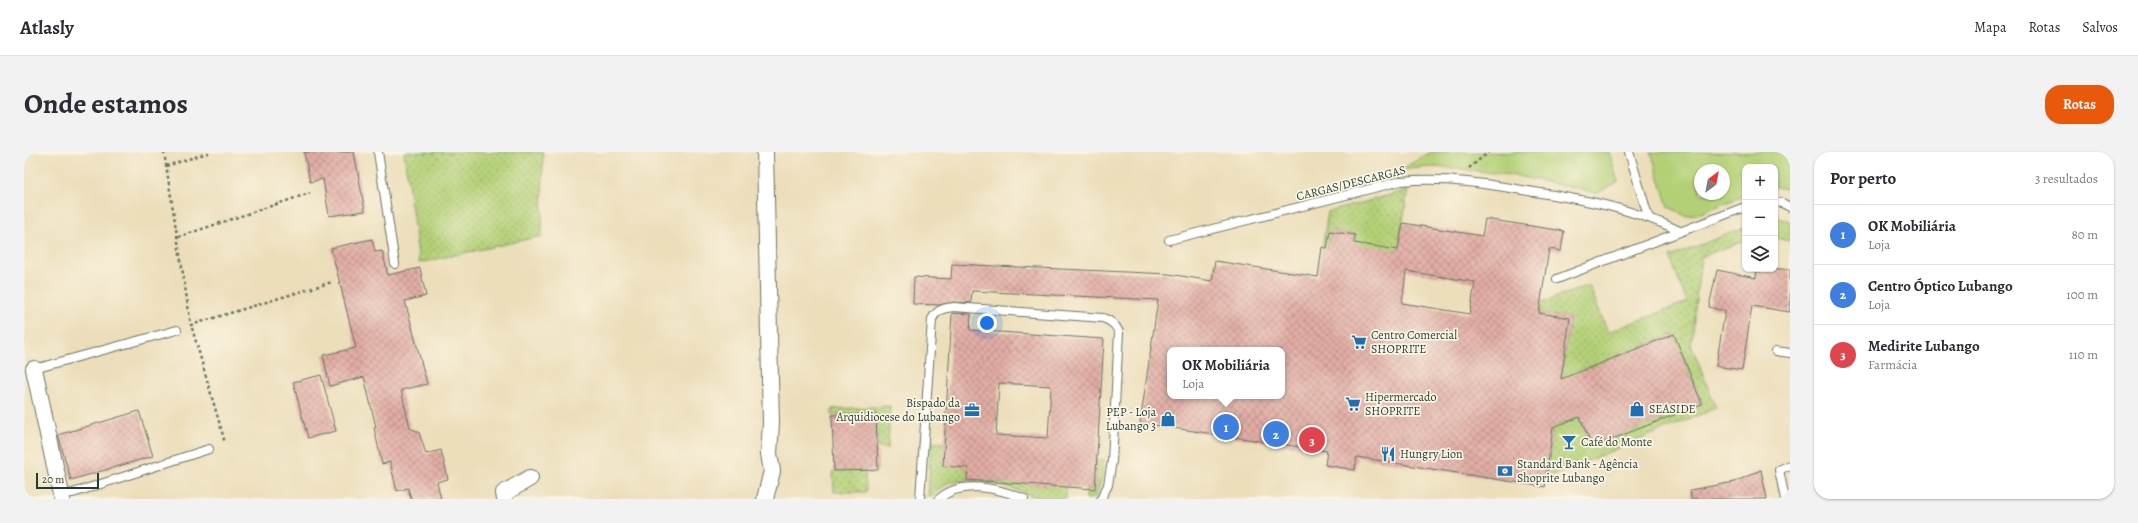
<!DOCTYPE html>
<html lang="pt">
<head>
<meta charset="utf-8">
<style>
	:root { --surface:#fff; --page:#f2f2f3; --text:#2b2b33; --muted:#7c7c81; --line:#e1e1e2; --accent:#ea580c }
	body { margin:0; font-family:Alegreya,serif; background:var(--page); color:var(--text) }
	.controls { position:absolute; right:12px; top:12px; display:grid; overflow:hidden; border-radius:8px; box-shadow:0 1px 3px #0004 }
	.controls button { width:36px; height:36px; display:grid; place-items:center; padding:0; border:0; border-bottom:1px solid var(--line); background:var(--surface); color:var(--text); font:20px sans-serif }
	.compass { position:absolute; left:1670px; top:12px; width:36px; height:36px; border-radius:50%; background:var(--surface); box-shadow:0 1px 3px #0004; rotate:32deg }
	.scale { position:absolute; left:12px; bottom:10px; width:63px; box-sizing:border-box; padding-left:4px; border:2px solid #1f3d34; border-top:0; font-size:11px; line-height:14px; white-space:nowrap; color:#1f3d34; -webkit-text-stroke:3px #fcf5e5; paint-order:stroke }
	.you { position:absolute; left:963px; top:171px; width:14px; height:14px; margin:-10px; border:3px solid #fff; border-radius:50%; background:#1a73e8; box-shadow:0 0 0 6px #1a73e833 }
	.badge { display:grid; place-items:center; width:26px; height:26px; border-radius:50%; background:var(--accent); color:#fff; font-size:13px; font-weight:700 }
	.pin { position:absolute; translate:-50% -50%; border:2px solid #fff; box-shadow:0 1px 4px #0006 }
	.popup { position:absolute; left:1143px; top:195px; width:118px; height:52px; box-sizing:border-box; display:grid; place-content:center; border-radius:8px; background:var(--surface); filter:drop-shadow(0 1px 3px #0005); font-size:13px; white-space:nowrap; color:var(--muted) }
	.popup b { font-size:15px; color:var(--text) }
	.popup::after { content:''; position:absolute; left:50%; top:100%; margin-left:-8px; border:8px solid transparent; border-top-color:var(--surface) }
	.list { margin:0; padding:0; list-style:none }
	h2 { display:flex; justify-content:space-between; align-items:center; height:52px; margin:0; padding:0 16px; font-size:17px }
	h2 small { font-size:13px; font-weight:400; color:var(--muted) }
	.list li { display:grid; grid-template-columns:26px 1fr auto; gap:12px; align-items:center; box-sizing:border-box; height:60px; padding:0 16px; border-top:1px solid var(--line) }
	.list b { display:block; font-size:15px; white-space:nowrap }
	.list p { margin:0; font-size:13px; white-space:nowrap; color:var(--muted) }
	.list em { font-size:13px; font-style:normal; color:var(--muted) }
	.icon { flex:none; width:22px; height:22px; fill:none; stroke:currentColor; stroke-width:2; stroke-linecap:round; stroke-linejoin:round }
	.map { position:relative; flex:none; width:1766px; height:347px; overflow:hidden; border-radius:16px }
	header { display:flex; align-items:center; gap:24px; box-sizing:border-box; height:56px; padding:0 20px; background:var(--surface); border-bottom:1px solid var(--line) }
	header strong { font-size:19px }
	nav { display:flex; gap:22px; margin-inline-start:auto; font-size:14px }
	.intro { display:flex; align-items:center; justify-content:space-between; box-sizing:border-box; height:96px; padding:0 24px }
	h1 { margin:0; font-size:28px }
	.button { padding:10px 18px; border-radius:16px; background:var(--accent); color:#fff; font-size:14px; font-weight:700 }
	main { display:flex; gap:24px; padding:0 24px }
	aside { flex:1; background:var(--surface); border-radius:16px; box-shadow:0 1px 3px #0004 }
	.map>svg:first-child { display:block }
	.green { fill:#b3d076; stroke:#698655; fill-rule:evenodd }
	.garden { fill:url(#garden-dots); stroke:#698655 }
	.building { fill:url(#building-cross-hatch); fill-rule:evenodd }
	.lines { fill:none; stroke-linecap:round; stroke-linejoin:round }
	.lane-casing { stroke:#677563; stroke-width:10 }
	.street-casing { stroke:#677563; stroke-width:18 }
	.path { stroke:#677563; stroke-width:2.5; stroke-dasharray:3 3; stroke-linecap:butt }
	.lane { stroke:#fff; stroke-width:8 }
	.street { stroke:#fff; stroke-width:16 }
	.labels { text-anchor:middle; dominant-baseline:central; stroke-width:3.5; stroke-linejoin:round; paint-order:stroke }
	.street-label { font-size:12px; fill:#1f3d34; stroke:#fcf5e5 }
	.poi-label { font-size:12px; fill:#1f3d34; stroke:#fcf5e5; text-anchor:start }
</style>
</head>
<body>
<header>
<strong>Atlasly</strong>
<nav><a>Mapa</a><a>Rotas</a><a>Salvos</a></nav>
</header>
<div class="intro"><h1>Onde estamos</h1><a class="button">Rotas</a></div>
<main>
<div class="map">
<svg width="1766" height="347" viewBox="0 0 1766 347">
	<defs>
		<pattern id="garden-dots" width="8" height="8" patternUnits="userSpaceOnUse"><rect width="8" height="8" fill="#b3d076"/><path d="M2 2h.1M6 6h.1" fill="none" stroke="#91aa62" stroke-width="1.8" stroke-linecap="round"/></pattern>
		<pattern id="building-cross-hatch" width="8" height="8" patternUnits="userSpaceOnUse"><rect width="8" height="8" fill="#e2ada5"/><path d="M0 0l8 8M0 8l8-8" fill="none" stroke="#b78e87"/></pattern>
	</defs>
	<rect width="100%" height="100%" fill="#fcf5e5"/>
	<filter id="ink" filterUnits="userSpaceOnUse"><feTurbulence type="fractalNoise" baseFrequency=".025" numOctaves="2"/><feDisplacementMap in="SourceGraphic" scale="8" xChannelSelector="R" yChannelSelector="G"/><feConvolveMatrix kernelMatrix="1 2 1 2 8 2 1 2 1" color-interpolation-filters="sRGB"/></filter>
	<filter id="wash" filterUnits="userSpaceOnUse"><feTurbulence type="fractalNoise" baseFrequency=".012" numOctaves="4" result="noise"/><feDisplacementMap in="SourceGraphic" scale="16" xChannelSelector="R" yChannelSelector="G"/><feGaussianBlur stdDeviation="0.9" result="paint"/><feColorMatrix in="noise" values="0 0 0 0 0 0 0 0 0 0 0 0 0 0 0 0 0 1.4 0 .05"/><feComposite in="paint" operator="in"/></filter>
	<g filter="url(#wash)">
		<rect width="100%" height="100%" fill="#ecdeba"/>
		<g class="green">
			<path d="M 1407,0 L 1585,0 L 1594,30 L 1573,41 L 1494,24 L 1430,16 L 1406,15 L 1376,18 Z"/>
			<path d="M 1627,0 L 1766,0 L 1766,37 L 1751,35 L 1751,15 L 1721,15 L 1721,43 L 1677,61 L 1662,64 L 1644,55 ZM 1676,18 L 1700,18 L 1700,42 L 1676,42 Z"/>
		</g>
		<g class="garden">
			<path d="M 380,0 L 519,0 L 518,84 L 395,111 Z"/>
			<path d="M 1384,38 L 1374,98 L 1329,100 L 1331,83 L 1306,79 L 1303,96 L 1298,95 L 1304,60 Z"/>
			<path d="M 1751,65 L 1766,69 L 1766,89 L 1751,86 Z"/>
			<path d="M 1721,75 L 1721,88 L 1677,105 L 1667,192 L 1692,256 L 1522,326 L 1529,275 L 1556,265 L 1568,295 L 1678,251 L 1650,182 L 1556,219 L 1555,234 L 1535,242 L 1546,166 L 1515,161 L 1517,151 L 1565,133 L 1584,180 L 1663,150 L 1646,105 Z"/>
			<path d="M 866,254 L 864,296 L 853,295 L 852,262 L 808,263 L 808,257 Z"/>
			<path d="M 907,290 L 920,291 L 944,316 L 943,328 L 1042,334 L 1042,347 L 1018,347 L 975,332 L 942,329 L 926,330 L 904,346 Z"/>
			<path d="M 1073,307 L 1080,308 L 1077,329 L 1070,347 L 1062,347 L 1062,336 L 1071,336 Z"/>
			<path d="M 841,318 L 842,340 L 810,340 L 809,319 Z"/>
		</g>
		<g id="blocks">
			<g class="building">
				<path d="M 280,0 L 330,0 L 341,59 L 305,64 L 299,27 L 286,30 Z"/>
				<path d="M 1461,67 L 1540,79 L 1537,99 L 1525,97 L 1515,161 L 1546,166 L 1537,227 L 1650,182 L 1678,252 L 1568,295 L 1556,265 L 1529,275 L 1521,335 L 1333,305 L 1331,318 L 1301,313 L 1303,299 L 1116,271 L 1134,148 L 948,139 L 947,151 L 930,150 L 915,153 L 889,152 L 890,125 L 927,127 L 928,112 L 1145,122 L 1188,129 L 1191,109 L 1294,125 L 1298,95 L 1303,96 L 1306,79 L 1331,83 L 1330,91 L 1374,98 L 1379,71 L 1458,84 ZM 1382,119 L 1451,130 L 1446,162 L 1378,151 ZM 1146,198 L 1258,198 L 1258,244 L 1146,244 Z"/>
				<path d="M 348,87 L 351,100 L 358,99 L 364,123 L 396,116 L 402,144 L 381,149 L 403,232 L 377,238 L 386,276 L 395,280 L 402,302 L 417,298 L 424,327 L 413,330 L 417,347 L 387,347 L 384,336 L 373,339 L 366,310 L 358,312 L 350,276 L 352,275 L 340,225 L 306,234 L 299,203 L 332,196 L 307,96 Z"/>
				<path d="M 1733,117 L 1766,117 L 1766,160 L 1728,154 L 1718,218 L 1692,214 L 1701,159 L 1685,155 L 1693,118 L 1732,126 Z"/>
				<path d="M 928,161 L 947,162 L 946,178 L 1080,187 L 1071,337 L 943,328 L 944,316 L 919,314 ZM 975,231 L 1027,234 L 1024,286 L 972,283 Z"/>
				<path d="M 297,223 L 312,279 L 284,286 L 269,230 Z"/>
				<path d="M 115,259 L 129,304 L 47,328 L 34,283 Z"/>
				<path d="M 852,262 L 854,318 L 810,319 L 808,263 Z"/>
				<path d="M 1737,318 L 1743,347 L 1667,347 L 1666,338 L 1711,330 Z"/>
			</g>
		</g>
	</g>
	<g filter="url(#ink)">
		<use href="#blocks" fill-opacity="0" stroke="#677563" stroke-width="1"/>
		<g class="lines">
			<g class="lane-casing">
				<g id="lane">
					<path d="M 354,0 L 371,112"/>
					<path d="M 1605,0 L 1624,64"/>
					<path d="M 1751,50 L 1758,51 L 1766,55"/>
					<path d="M 1145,88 L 1377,29 C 1423,25 1464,32 1510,40 C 1562,48 1607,56 1656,79"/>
					<path d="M 1533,127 L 1721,55"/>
					<path d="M 1752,199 L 1766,201"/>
					<path d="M 10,217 L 153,178"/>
					<path d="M 37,342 L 49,341 L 185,297"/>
					<path d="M 896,347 L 908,167 C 913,158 919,156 930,155 L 1079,166 C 1087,169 1091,172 1095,180 L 1088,309 L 1084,333 L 1077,347"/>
					<path d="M 915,347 C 936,327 975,336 1000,347"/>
					<path d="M 1761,347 L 1755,318 L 1766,313"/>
				</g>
			</g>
			<g class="street-casing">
				<g id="street">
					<path d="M 10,217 L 38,347"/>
					<path d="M 481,347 L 480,341 L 506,326"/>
					<path d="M 741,347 L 748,319 L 745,302 L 747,271 L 741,0"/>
				</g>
			</g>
			<g class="path">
				<path d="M 140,0 L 167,173 L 308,130"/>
				<path d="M 142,14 L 187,0"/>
				<path d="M 1445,16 L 1465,0"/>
				<path d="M 154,85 L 286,41"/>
				<path d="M 168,176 L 200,287 L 197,290"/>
			</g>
			<use href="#lane" class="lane"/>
			<use href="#street" class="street"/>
		</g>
	</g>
	<defs>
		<g id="supermarket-bare" transform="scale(1.2)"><path d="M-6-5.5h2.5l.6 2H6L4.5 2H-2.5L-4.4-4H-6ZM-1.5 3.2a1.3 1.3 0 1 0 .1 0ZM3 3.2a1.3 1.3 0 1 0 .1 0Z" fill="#1f6fb2" stroke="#fcf5e5" stroke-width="2.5" paint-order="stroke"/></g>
		<g id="shop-bare" transform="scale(1.2)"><path d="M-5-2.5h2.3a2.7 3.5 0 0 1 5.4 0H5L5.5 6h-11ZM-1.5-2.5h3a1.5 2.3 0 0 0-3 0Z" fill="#1f6fb2" stroke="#fcf5e5" stroke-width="2.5" paint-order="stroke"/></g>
		<g id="office-bare" transform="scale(1.2)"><path d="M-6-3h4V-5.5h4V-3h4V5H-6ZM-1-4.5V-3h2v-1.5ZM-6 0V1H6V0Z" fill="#1f6fb2" stroke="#fcf5e5" stroke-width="2.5" paint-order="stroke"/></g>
		<g id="bar-bare" transform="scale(1.2)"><path d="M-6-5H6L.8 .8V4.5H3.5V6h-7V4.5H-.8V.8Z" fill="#1f6fb2" stroke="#fcf5e5" stroke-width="2.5" paint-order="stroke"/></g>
		<g id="restaurant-bare" transform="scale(1.2)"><path d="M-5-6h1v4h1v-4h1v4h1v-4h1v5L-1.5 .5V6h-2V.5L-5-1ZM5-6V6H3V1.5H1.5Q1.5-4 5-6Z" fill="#1f6fb2" stroke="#fcf5e5" stroke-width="2.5" paint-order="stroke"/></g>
		<g id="bank-bare" transform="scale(1.2)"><path d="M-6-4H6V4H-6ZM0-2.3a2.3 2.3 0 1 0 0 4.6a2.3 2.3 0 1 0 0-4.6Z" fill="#1f6fb2" stroke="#fcf5e5" stroke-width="2.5" paint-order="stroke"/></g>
	</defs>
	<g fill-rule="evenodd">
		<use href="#supermarket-bare" x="1335" y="190"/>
		<use href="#supermarket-bare" x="1329" y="252"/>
		<use href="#shop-bare" x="1613" y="257"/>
		<use href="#office-bare" x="948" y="258"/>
		<use href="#shop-bare" x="1144" y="267"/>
		<use href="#bar-bare" x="1545" y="290"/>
		<use href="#restaurant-bare" x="1364" y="302"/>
		<use href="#bank-bare" x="1481" y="319"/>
	</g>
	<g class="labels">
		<g class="street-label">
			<text transform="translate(1327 31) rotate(-14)">CARGAS/DESCARGAS</text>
		</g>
		<g class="poi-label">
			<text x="1347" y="183">Centro Comercial<tspan x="1347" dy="14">SHOPRITE</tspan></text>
			<text x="1341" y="245">Hipermercado<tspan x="1341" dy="14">SHOPRITE</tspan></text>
			<text x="936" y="251" text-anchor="end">Bispado da<tspan x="936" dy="14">Arquidiocese do Lubango</tspan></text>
			<text x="1625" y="257">SEASIDE</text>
			<text x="1132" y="260" text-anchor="end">PEP - Loja<tspan x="1132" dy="14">Lubango 3</tspan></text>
			<text x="1557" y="290">Café do Monte</text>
			<text x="1376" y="302">Hungry Lion</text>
			<text x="1493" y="312">Standard Bank - Agência<tspan x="1493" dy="14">Shoprite Lubango</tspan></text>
		</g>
	</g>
</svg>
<div class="controls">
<button>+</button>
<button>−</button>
<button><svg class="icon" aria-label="layers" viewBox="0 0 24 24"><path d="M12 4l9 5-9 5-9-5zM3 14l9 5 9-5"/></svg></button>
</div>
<svg class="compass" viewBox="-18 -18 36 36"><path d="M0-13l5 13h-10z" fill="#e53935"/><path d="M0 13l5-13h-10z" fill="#7c7c81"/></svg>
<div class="scale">20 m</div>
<div class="you"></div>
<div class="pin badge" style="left:1202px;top:275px;background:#3f7fe0">1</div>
<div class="popup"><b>OK Mobiliária</b>Loja</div>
<div class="pin badge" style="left:1252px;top:282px;background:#3f7fe0">2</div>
<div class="pin badge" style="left:1288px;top:288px;background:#e0444e">3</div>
</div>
<aside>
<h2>Por perto<small>3 resultados</small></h2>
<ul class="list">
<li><span class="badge" style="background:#3f7fe0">1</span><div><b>OK Mobiliária</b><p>Loja</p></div><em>80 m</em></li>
<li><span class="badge" style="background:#3f7fe0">2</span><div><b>Centro Óptico Lubango</b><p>Loja</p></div><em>100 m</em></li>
<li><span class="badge" style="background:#e0444e">3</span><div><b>Medirite Lubango</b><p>Farmácia</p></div><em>110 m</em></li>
</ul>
</aside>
</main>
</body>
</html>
